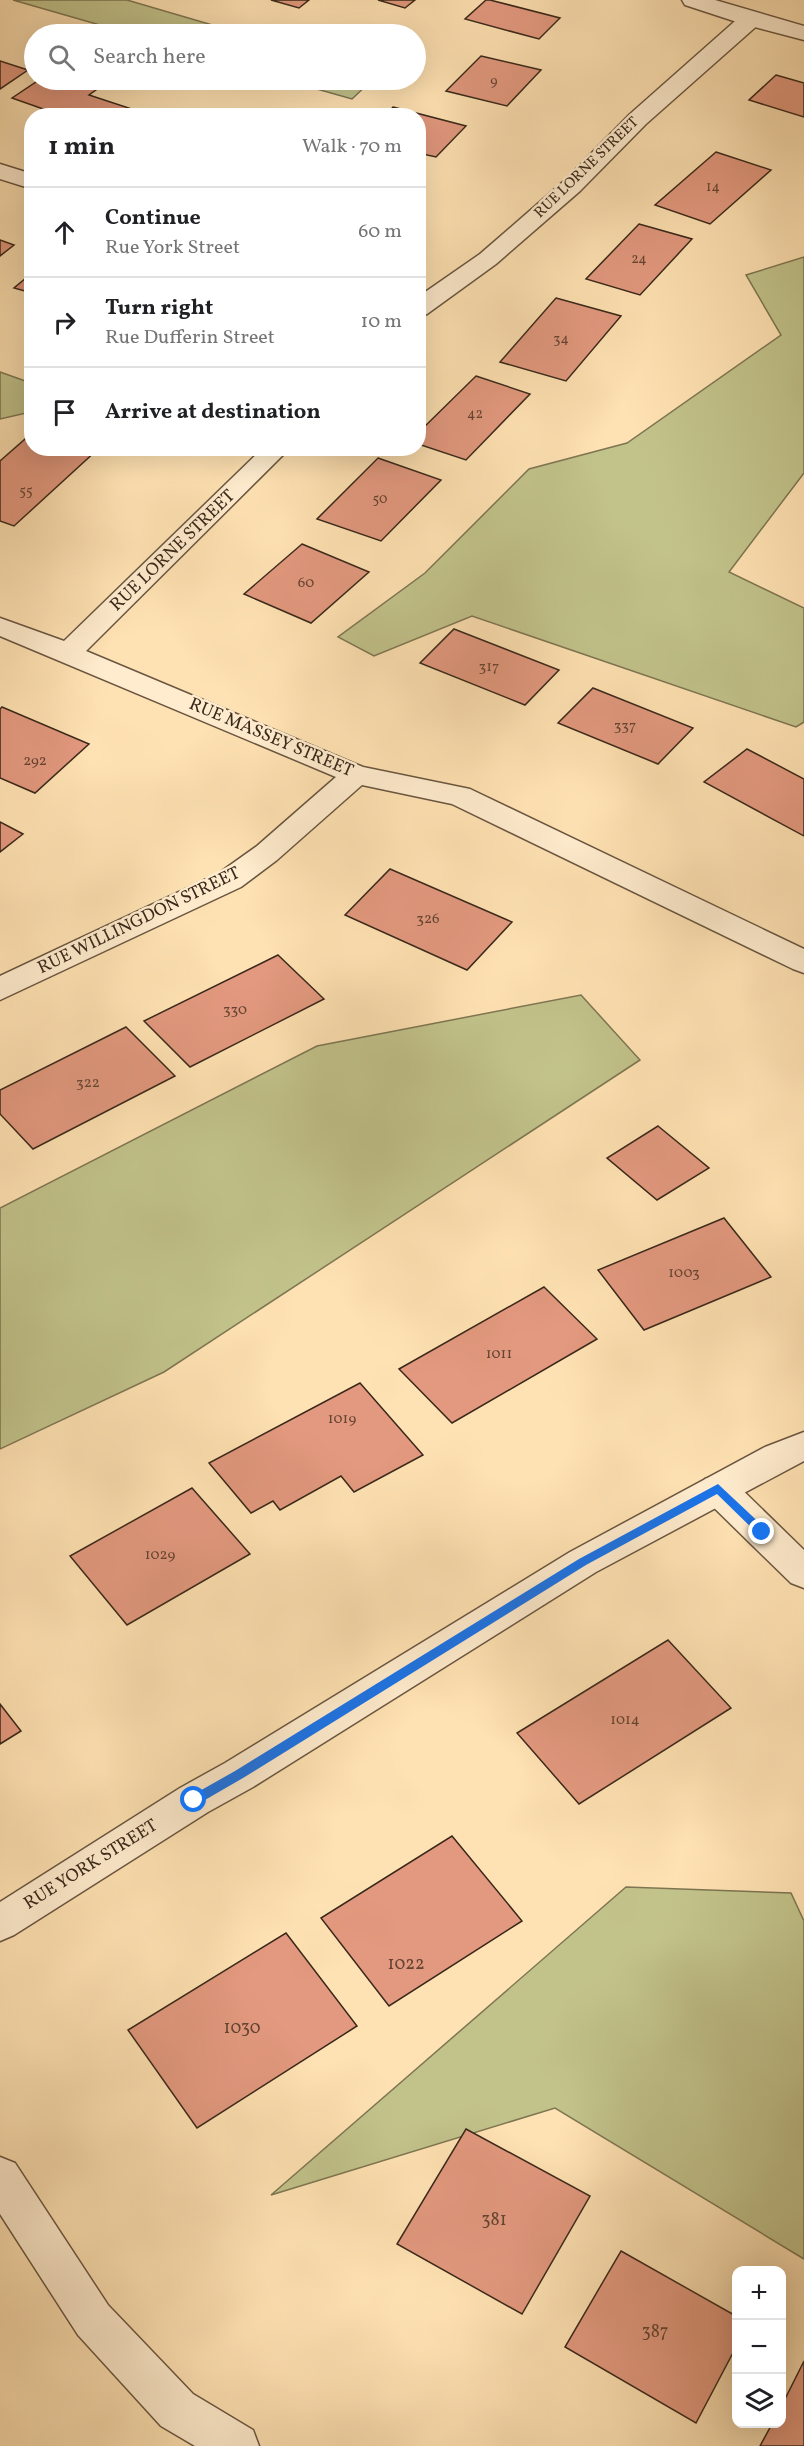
<!DOCTYPE html>
<html lang="en">
<head>
<meta charset="utf-8">
<style>
	:root { --surface:#fff; --page:#f6f6f6; --text:#202124; --muted:#757577; --line:#e0e0e0 }
	body { margin:0; font-family:Vollkorn,serif; background:var(--page); color:var(--text) }
	.controls { position:absolute; right:18px; bottom:18px; display:grid; overflow:hidden; border-radius:12px; box-shadow:0 6px 24px #0002 }
	.controls button { width:54px; height:54px; display:grid; place-items:center; padding:0; border:0; border-bottom:2px solid var(--line); background:var(--surface); color:var(--text); font:30px sans-serif }
	.stop { position:absolute; width:18px; height:18px; margin:-14px; border:4px solid #1a73e8; border-radius:50%; background:#fff }
	.stop.end { background:#1a73e8; border-color:#fff; box-shadow:0 2px 6px #0008 }
	.list { margin:0; padding:0; list-style:none }
	h2 { display:flex; justify-content:space-between; align-items:center; height:78px; margin:0; padding:0 24px; font-size:26px }
	h2 small { font-size:20px; font-weight:400; color:var(--muted) }
	.list li { display:grid; grid-template-columns:39px 1fr auto; gap:18px; align-items:center; box-sizing:border-box; height:90px; padding:0 24px; border-top:2px solid var(--line) }
	.list b { display:block; font-size:22px; white-space:nowrap }
	.list p { margin:0; font-size:20px; white-space:nowrap; color:var(--muted) }
	.list em { font-size:20px; font-style:normal; color:var(--muted) }
	.icon { flex:none; width:33px; height:33px; fill:none; stroke:currentColor; stroke-width:2; stroke-linecap:round; stroke-linejoin:round }
	.map { position:relative; flex:none; width:804px; height:2446px; overflow:hidden }
	.search { position:absolute; background:var(--surface); box-shadow:0 6px 24px #0002; left:24px; top:24px; width:402px; height:66px; display:flex; align-items:center; gap:15px; box-sizing:border-box; padding:0 21px; border-radius:33px; color:var(--muted); font-size:22px }
	.panel { position:absolute; background:var(--surface); box-shadow:0 6px 24px #0002; left:24px; top:108px; width:402px; height:348px; border-radius:24px }
	.map>svg:first-child { display:block }
	.green { fill:#c2c38b; stroke:#7e7652; stroke-width:1.5 }
	.building { fill:#e3997f; stroke:#39281a; stroke-width:1.5 }
	.lines { fill:none; stroke-linecap:round; stroke-linejoin:round }
	.minor-casing { stroke:#6a5640; stroke-width:3 }
	.tertiary-casing { stroke:#6a5640; stroke-width:3 }
	.minor { fill:#ffecce; fill-rule:evenodd }
	.tertiary { fill:#ffecce; fill-rule:evenodd }
	.route { fill:#1a73e8 }
	.labels { text-anchor:middle; dominant-baseline:central; stroke-width:5; stroke-linejoin:round; paint-order:stroke }
	.far-number-label { font-size:14px; fill:#644433 }
	.far-street-label { font-size:15px; fill:#39281a; stroke:#ffecce }
	.number-label { font-size:15px; fill:#644433 }
	.street-label { font-size:18px; fill:#39281a; stroke:#ffecce }
	.near-number-label { font-size:18px; fill:#644433 }
</style>
</head>
<body>
<div class="map">
<svg width="804" height="2446" viewBox="0 0 804 2446">
	<rect width="100%" height="100%" fill="#ffe2b3"/>
	<filter id="stains"><feTurbulence type="fractalNoise" baseFrequency=".00333" numOctaves="4"/><feColorMatrix values="0 0 0 0 .2 0 0 0 0 .09 0 0 0 0 .02 0 0 0 .5 -.17"/></filter>
	<radialGradient id="worn" r=".72"><stop offset=".6" stop-color="#630" stop-opacity="0"/><stop offset="1" stop-color="#630" stop-opacity=".3"/></radialGradient>
	<g class="green">
		<path d="M 13,0 L 127,0 L 243,34 L 131,34 Z"/>
		<path d="M 285,80 L 372,80 L 352,99 Z"/>
		<path d="M 804,257 L 804,473 L 729,572 L 804,608 L 804,722 L 796,727 L 472,616 L 374,656 L 338,637 L 425,573 L 529,469 L 627,443 L 781,335 L 746,275 Z"/>
		<path d="M 0,372 L 31,383 L 31,412 L 0,419 Z"/>
		<path d="M 581,995 L 640,1060 L 164,1372 L 0,1449 L 0,1208 L 317,1046 Z"/>
		<path d="M 626,1887 L 791,1893 L 804,1921 L 804,2259 L 555,2108 L 271,2195 Z"/>
	</g>
	<g class="building">
		<path d="M 271,0 L 309,0 L 299,8 Z"/>
		<path d="M 378,0 L 415,0 L 405,8 Z"/>
		<path d="M 486,0 L 490,0 L 560,18 L 539,39 L 465,19 Z"/>
		<path d="M 481,56 L 541,70 L 507,106 L 446,91 Z"/>
		<path d="M 0,61 L 28,70 L 0,89 Z"/>
		<path d="M 776,75 L 804,83 L 804,117 L 749,100 Z"/>
		<path d="M 39,80 L 99,80 L 107,82 L 89,95 L 144,113 L 141,116 L 63,116 L 12,98 Z"/>
		<path d="M 393,107 L 466,126 L 436,157 L 418,153 L 418,116 L 385,116 Z"/>
		<path d="M 716,152 L 771,170 L 710,224 L 655,205 Z"/>
		<path d="M 639,224 L 692,239 L 640,295 L 586,279 Z"/>
		<path d="M 0,240 L 14,245 L 0,256 Z"/>
		<path d="M 32,273 L 32,293 L 14,288 Z"/>
		<path d="M 556,298 L 621,316 L 566,381 L 500,362 Z"/>
		<path d="M 476,376 L 530,394 L 466,460 L 418,444 L 418,433 Z"/>
		<path d="M 32,433 L 32,448 L 97,450 L 14,526 L 0,521 L 0,461 Z"/>
		<path d="M 378,458 L 441,480 L 381,541 L 317,519 Z"/>
		<path d="M 302,544 L 369,572 L 311,623 L 244,594 Z"/>
		<path d="M 454,629 L 559,670 L 525,705 L 420,663 Z"/>
		<path d="M 593,688 L 693,728 L 658,764 L 558,723 Z"/>
		<path d="M 2,707 L 89,744 L 35,793 L 0,778 L 0,709 Z"/>
		<path d="M 747,749 L 804,779 L 804,836 L 704,782 Z"/>
		<path d="M 0,822 L 23,834 L 0,852 Z"/>
		<path d="M 390,869 L 512,922 L 467,970 L 345,915 Z"/>
		<path d="M 278,955 L 324,999 L 190,1067 L 144,1021 Z"/>
		<path d="M 126,1027 L 175,1076 L 33,1149 L 0,1114 L 0,1090 Z"/>
		<path d="M 658,1126 L 709,1168 L 657,1200 L 607,1158 Z"/>
		<path d="M 724,1218 L 771,1277 L 644,1330 L 598,1270 Z"/>
		<path d="M 544,1287 L 597,1339 L 452,1423 L 399,1369 Z"/>
		<path d="M 360,1383 L 423,1455 L 354,1492 L 341,1476 L 280,1510 L 273,1501 L 251,1513 L 209,1463 Z"/>
		<path d="M 192,1488 L 250,1554 L 127,1625 L 70,1556 Z"/>
		<path d="M 668,1640 L 731,1708 L 579,1804 L 517,1733 Z"/>
		<path d="M 0,1704 L 21,1731 L 0,1744 Z"/>
		<path d="M 452,1836 L 522,1921 L 389,2006 L 321,1918 Z"/>
		<path d="M 286,1933 L 357,2026 L 197,2128 L 128,2030 Z"/>
		<path d="M 466,2129 L 590,2196 L 522,2314 L 397,2244 Z"/>
		<path d="M 621,2251 L 736,2316 L 736,2347 L 696,2423 L 565,2347 Z"/>
		<path d="M 804,2361 L 804,2446 L 760,2446 L 772,2424 L 782,2424 L 782,2405 Z"/>
	</g>
	<g class="lines">
		<g class="minor-casing">
			<g id="minor">
				<path d="M 751,13 L 759,14 L 762,19 L 759,24 L 646,124 L 580,191 L 496,264 L 427,314 L 418,316 L 418,297 L 480,254 L 564,181 L 630,114 L 743,14 Z"/>
				<path d="M 0,164 L 32,174 L 32,189 L 0,179 Z"/>
				<path d="M 263,448 L 290,448 L 86,651 L 363,767 L 470,789 L 804,949 L 804,973 L 793,969 L 452,804 L 362,785 L 277,860 L 241,887 L 0,1000 L 0,976 L 219,873 L 257,846 L 336,777 L 0,636 L 0,618 L 64,641 Z"/>
				<path d="M 718,1475 L 731,1479 L 804,1550 L 804,1588 L 791,1583 L 705,1499 L 700,1489 L 705,1479 Z"/>
				<path d="M 0,2157 L 15,2163 L 108,2305 L 193,2394 L 253,2430 L 259,2446 L 195,2446 L 161,2426 L 78,2335 L 0,2214 Z"/>
			</g>
		</g>
		<g class="tertiary-casing">
			<g id="tertiary">
				<path d="M 682,0 L 715,0 L 804,26 L 804,40 L 743,24 L 685,5 Z"/>
				<path d="M 804,1432 L 804,1461 L 596,1572 L 253,1787 L 208,1812 L 14,1935 L 0,1941 L 0,1902 L 180,1788 L 225,1763 L 570,1552 L 765,1447 Z"/>
			</g>
		</g>
		<use href="#minor" class="minor"/>
		<use href="#tertiary" class="tertiary"/>
	</g>
	<path class="route" d="M 718,1484 L 766,1529 L 766,1535 L 759,1535 L 717,1494 L 586,1565 L 243,1778 L 198,1804 L 189,1804 L 189,1797 L 235,1771 L 579,1559 Z"/>
	<g class="labels">
		<g class="far-number-label">
			<text x="494" y="81">9</text>
			<text x="713" y="187">14</text>
			<text x="639" y="259">24</text>
			<text x="561" y="339">34</text>
			<text x="475" y="414">42</text>
			<text x="26" y="491">55</text>
			<text x="380" y="499">50</text>
		</g>
		<g class="far-street-label">
			<text transform="translate(587 168) rotate(-44)">RUE LORNE STREET</text>
		</g>
		<g class="number-label">
			<text x="306" y="583">60</text>
			<text x="489" y="667">317</text>
			<text x="625" y="726">337</text>
			<text x="35" y="761">292</text>
			<text x="428" y="919">326</text>
			<text x="235" y="1010">330</text>
			<text x="88" y="1083">322</text>
			<text x="684" y="1273">1003</text>
			<text x="499" y="1354">1011</text>
			<text x="342" y="1419">1019</text>
			<text x="160" y="1555">1029</text>
			<text x="625" y="1720">1014</text>
		</g>
		<g class="street-label">
			<text transform="translate(173 551) rotate(-44)">RUE LORNE STREET</text>
			<text transform="translate(271 738) rotate(23)">RUE MASSEY STREET</text>
			<text transform="translate(139 921) rotate(-26)">RUE WILLINGDON STREET</text>
			<text transform="translate(91 1865) rotate(-32)">RUE YORK STREET</text>
		</g>
		<g class="near-number-label">
			<text x="406" y="1964">1022</text>
			<text x="242" y="2028">1030</text>
			<text x="494" y="2220">381</text>
			<text x="655" y="2332">387</text>
		</g>
	</g>
	<rect width="100%" height="100%" filter="url(#stains)"/>
	<rect width="100%" height="100%" fill="url(#worn)"/>
</svg>
<div class="controls">
<button>+</button>
<button>−</button>
<button><svg class="icon" aria-label="layers" viewBox="0 0 24 24"><path d="M12 4l9 5-9 5-9-5zM3 14l9 5 9-5"/></svg></button>
</div>
<div class="stop" style="left:194px;top:1800px"></div>
<div class="stop end" style="left:762px;top:1532px"></div>
<div class="search"><svg class="icon" aria-label="search" viewBox="0 0 24 24"><circle cx="10" cy="10" r="6"/><path d="M15 15l6 6"/></svg>Search here</div>
<section class="panel">
<h2>1 min<small>Walk · 70 m</small></h2>
<ul class="list">
<li><svg class="icon" aria-label="ahead" viewBox="0 0 24 24"><path d="M12 20V5M6 11l6-6 6 6"/></svg><div><b>Continue</b><p>Rue York Street</p></div><em>60 m</em></li>
<li><svg class="icon" aria-label="right" viewBox="0 0 24 24"><path d="M7 20v-9h11M14 6l5 5-5 5"/></svg><div><b>Turn right</b><p>Rue Dufferin Street</p></div><em>10 m</em></li>
<li><svg class="icon" aria-label="arrive" viewBox="0 0 24 24"><path d="M6 21V4h12l-3 4 3 4H6"/></svg><div><b>Arrive at destination</b></div></li>
</ul>
</section>
</div>
</body>
</html>
